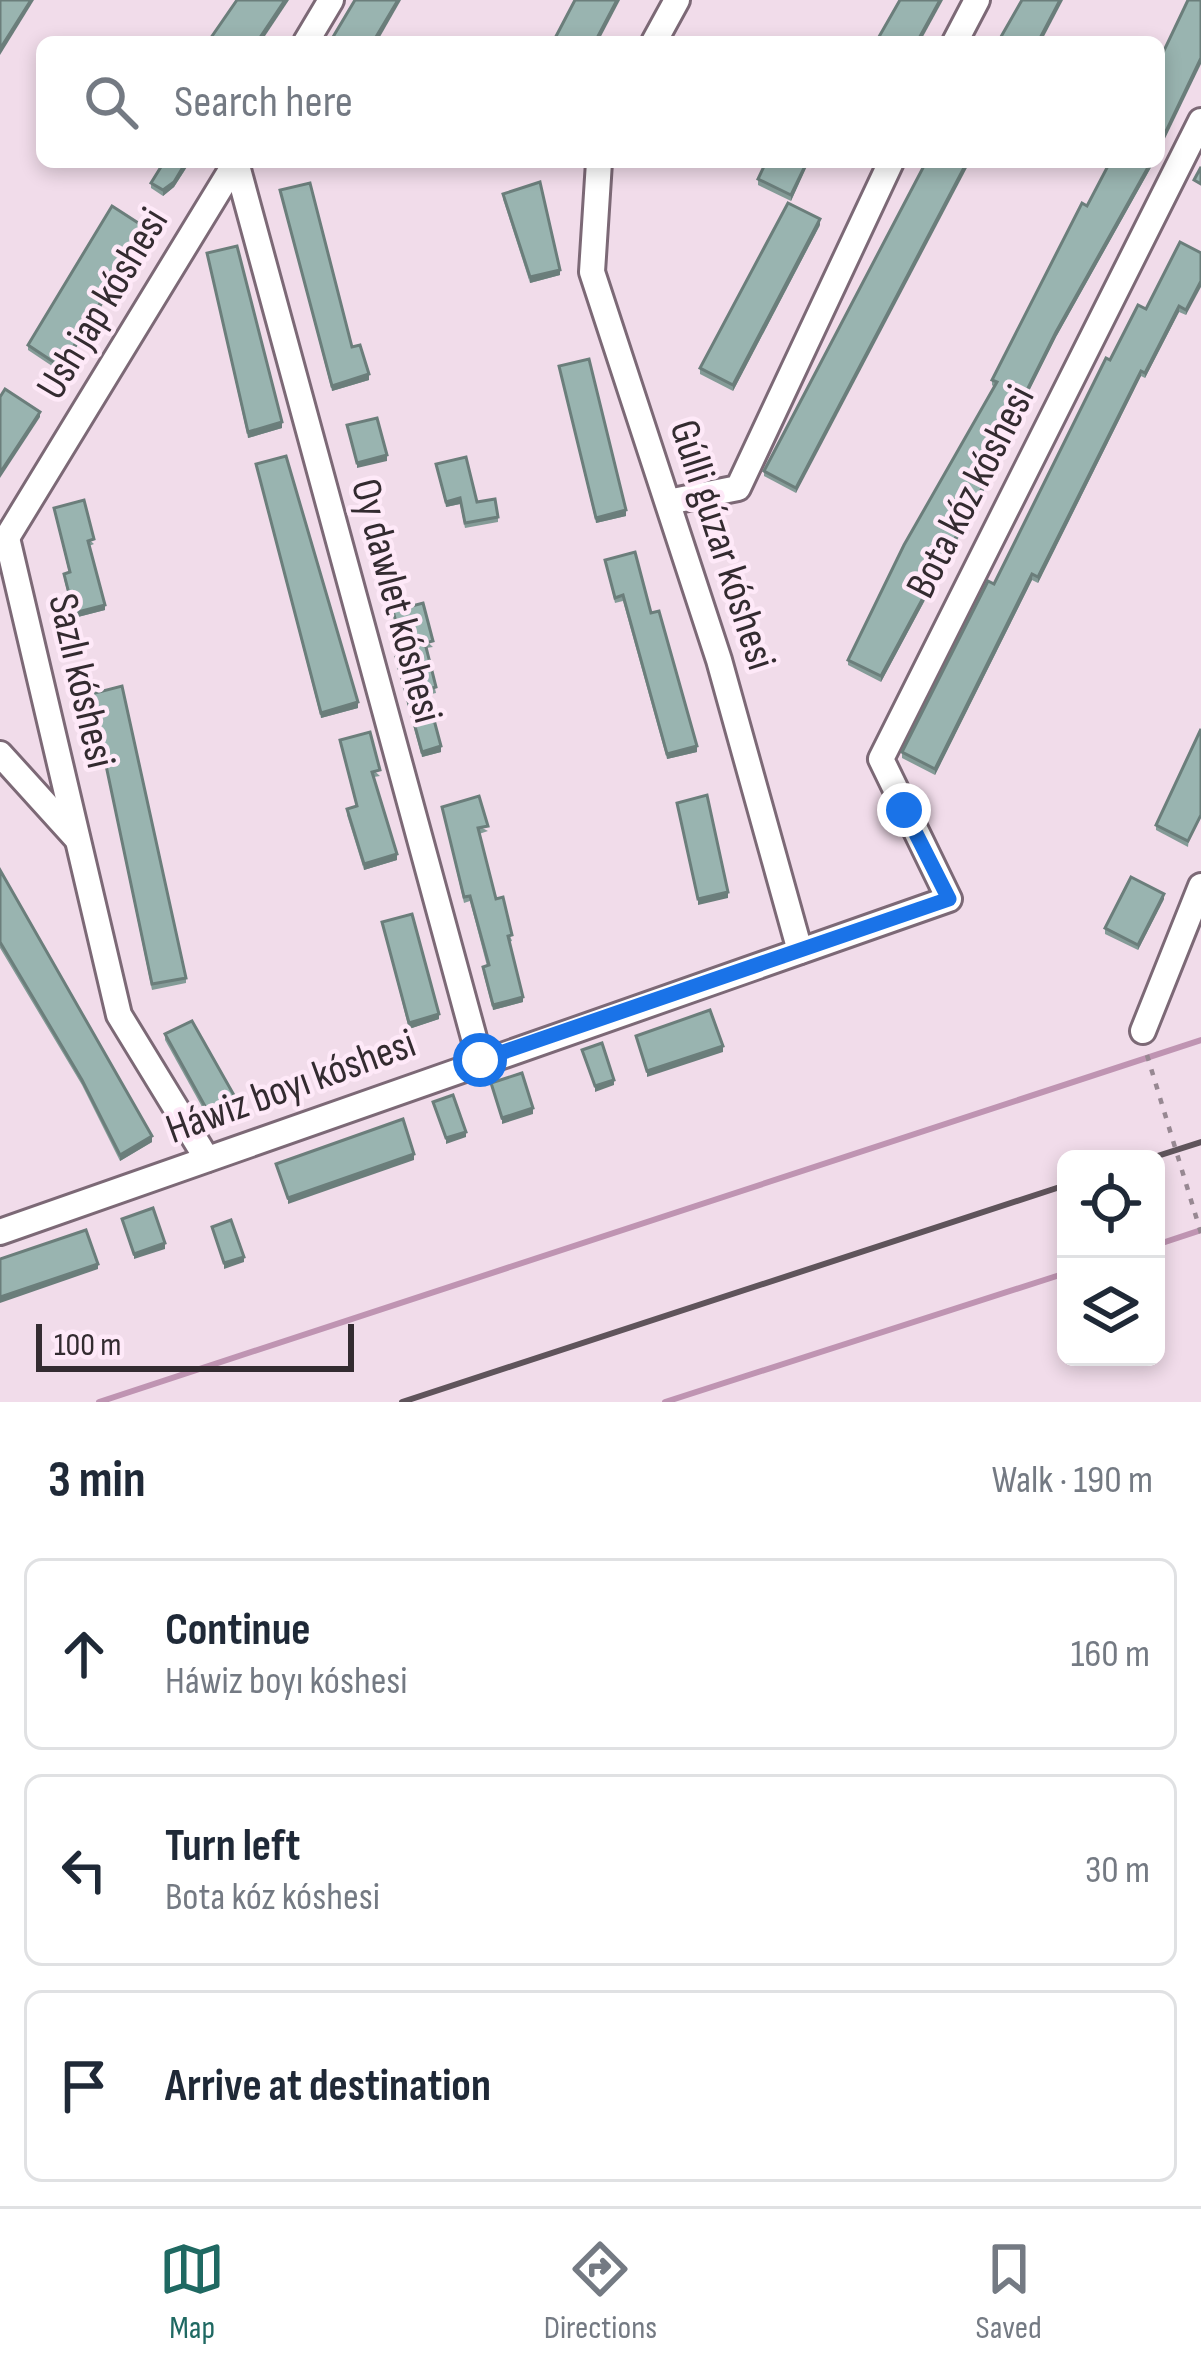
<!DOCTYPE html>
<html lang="en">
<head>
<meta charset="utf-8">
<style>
	:root { --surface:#fff; --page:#f2f2f3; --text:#1f2937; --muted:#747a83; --line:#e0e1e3; --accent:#1f6962 }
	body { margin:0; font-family:"Sofia Sans Condensed",sans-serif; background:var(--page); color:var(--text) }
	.controls { position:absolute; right:36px; bottom:36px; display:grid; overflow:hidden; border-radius:18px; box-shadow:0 6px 18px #0003 }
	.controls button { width:108px; height:108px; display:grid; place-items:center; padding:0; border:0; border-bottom:3px solid var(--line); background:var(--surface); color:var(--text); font:60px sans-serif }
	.scale { position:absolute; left:36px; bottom:30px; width:318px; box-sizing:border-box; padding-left:12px; border:6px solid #332b30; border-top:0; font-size:33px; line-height:42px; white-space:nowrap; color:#332b30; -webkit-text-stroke:9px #fee9f8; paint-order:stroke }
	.stop { position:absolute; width:36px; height:36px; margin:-27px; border:9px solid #1a73e8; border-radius:50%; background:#fff }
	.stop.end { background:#1a73e8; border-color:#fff; box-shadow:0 3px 12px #0008 }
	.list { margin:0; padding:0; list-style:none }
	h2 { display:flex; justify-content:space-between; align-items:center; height:156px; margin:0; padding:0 48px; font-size:51px }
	h2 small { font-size:39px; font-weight:400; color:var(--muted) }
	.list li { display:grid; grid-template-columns:78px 1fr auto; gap:36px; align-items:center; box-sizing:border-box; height:192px; margin:0 24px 24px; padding:0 24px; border:3px solid var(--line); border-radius:18px }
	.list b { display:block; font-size:45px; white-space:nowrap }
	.list p { margin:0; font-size:39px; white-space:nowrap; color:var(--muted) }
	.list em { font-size:39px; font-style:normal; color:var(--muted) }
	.icon { flex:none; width:66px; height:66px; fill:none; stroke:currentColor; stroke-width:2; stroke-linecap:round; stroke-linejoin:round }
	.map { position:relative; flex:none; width:1201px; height:1402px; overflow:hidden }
	.search { position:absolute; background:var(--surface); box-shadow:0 6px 18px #0003; left:36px; right:36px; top:36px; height:132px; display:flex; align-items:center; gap:30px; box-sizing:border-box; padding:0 42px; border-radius:18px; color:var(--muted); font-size:45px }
	.sheet { height:804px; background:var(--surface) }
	nav { display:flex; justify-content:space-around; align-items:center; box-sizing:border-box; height:168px; border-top:3px solid var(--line); background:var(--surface); font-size:33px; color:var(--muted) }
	nav a { display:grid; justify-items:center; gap:6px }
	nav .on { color:var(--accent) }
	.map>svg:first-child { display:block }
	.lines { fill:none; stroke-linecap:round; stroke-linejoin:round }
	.stream { stroke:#bf94b2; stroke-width:6 }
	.minor-casing { stroke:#7c6976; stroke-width:30 }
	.path { stroke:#978892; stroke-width:4.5; stroke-dasharray:6 9; stroke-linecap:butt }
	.minor { stroke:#fff; stroke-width:24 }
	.rail { stroke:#5f545b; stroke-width:6 }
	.wall { fill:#849b97 }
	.shaded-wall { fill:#6b7e7b }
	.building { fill:#99b4b0; stroke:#6b7e7b; stroke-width:3 }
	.route { stroke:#1a73e8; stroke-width:15 }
	.labels { text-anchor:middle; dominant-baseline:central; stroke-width:9; stroke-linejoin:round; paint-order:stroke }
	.street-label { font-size:42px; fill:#332b30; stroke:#fee9f8 }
</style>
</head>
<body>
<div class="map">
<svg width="1201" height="1402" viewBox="0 0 1201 1402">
	<rect width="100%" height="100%" fill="#f1dcea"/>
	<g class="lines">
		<g class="stream">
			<path d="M 1156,1245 L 1201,1230"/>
			<path d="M 99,1402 L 1201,1040"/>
			<path d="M 665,1402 L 1066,1273"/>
		</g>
		<g class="minor-casing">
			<g id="minor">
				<path d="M 306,42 L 331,0"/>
				<path d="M 654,42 L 677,0"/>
				<path d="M 955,42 L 977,0"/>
				<path d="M 236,162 L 480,1060"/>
				<path d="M 599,162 L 592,272 L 719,660 L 800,951"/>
				<path d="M 668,502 L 738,488 L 891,162"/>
				<path d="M 7,538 L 119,1015 L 207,1159"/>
				<path d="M 0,549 L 236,162"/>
				<path d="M 0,754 L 77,839"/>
				<path d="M 1143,1031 L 1201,886"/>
				<path d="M 0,1232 L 949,899 L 881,759 L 1201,121"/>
			</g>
		</g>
		<path class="path" d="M 1147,1055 L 1201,1233"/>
		<use href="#minor" class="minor"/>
		<g class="rail">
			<path d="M 1148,1159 L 1201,1142"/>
			<path d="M 402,1402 L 1066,1185"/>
		</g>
	</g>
	<g class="wall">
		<path d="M 164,162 L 190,162 L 174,187 L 163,196 L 151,188 L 151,183 Z"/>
		<path d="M 808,162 L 791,201 L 758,185 L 758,179 Z"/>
		<path d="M 926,162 L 796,493 L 764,476 L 764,471 Z"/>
		<path d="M 1110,162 L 1154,162 L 1056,337 L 1025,399 L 1029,406 L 881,682 L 848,665 L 848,660 L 994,387 L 992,385 L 992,380 Z"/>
		<path d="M 280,190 L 352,347 L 369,380 L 332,391 Z"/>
		<path d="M 503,194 L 560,275 L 530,283 L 503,199 Z"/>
		<path d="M 820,225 L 733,391 L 700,374 L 700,368 Z"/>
		<path d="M 146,234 L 61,372 L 28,350 L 28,345 Z"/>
		<path d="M 207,253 L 282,428 L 248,438 Z"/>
		<path d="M 1201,253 L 1186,315 L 1179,312 L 1145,378 L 1141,376 L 1038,583 L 1032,580 L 935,775 L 902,758 L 902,752 L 994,584 L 1110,360 L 1146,309 Z"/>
		<path d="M 559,366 L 626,516 L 596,523 Z"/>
		<path d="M 256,464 L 358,708 L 321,718 Z"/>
		<path d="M 436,464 L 477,502 L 498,517 L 498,522 L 465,528 L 460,504 L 446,507 Z"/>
		<path d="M 54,508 L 94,544 L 89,546 L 105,610 L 74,618 L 64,579 L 64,574 L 69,573 Z"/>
		<path d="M 605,560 L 651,613 L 697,752 L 667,759 L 623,601 L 615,603 Z"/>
		<path d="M 393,611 L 433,647 L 426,648 L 436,693 L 427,695 L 441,752 L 422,757 L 396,663 L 396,657 L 403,655 Z"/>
		<path d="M 91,694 L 186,978 L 186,983 L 152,990 Z"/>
		<path d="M 1201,729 L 1188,847 L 1156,830 L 1156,825 Z"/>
		<path d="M 340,740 L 380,776 L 374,777 L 397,860 L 364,870 L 347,815 L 347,809 L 356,806 Z"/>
		<path d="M 442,807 L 488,831 L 479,834 L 496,899 L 512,941 L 509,942 L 523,1002 L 493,1010 L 483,972 L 483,967 L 487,966 L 470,901 L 464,903 Z"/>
		<path d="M 0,870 L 152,1142 L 120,1161 L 82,1085 L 0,948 Z"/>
		<path d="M 1164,899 L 1138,950 L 1105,934 L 1105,928 Z"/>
		<path d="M 382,922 L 439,1019 L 409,1029 Z"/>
		<path d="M 165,1034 L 239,1109 L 211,1123 L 165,1040 Z"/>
	</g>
	<g class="shaded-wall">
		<path d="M 31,0 L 34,0 L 0,55 L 0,49 Z"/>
		<path d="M 285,0 L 289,0 L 261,42 L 257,42 Z"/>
		<path d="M 398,0 L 401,0 L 377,42 L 373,42 Z"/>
		<path d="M 617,0 L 620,0 L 598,42 L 595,42 Z"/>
		<path d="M 940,0 L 943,0 L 920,42 L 917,42 Z"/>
		<path d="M 1060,0 L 1063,0 L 1041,42 L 1038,42 Z"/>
		<path d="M 1201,58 L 1201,64 L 1159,151 L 1159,146 Z"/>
		<path d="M 186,162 L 190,162 L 174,187 L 163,196 L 163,190 Z"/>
		<path d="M 807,162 L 808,164 L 791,201 L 791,195 Z"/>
		<path d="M 967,162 L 970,162 L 796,493 L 796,488 Z"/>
		<path d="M 1151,162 L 1154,162 L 1056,337 L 1023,403 L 1023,398 L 1056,332 Z"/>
		<path d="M 820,219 L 820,225 L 733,391 L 733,385 Z"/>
		<path d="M 146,228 L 146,234 L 61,372 L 61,367 Z"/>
		<path d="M 560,270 L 560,275 L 530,283 L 530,277 Z"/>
		<path d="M 1201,281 L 1201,287 L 1186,315 L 1186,310 Z"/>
		<path d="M 1179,306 L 1179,312 L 1145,378 L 1145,373 Z"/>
		<path d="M 1141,371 L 1141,376 L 1038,583 L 1038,577 Z"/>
		<path d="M 369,374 L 369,380 L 332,391 L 332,386 Z"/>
		<path d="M 1029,401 L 1029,406 L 881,682 L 881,676 Z"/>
		<path d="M 40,412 L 40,417 L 0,478 L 0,473 Z"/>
		<path d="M 282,422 L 282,428 L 248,438 L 248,432 Z"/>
		<path d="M 387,455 L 387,461 L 357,468 L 357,463 Z"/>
		<path d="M 460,498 L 460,504 L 446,507 L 446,502 Z"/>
		<path d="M 626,510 L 626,516 L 596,523 L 596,518 Z"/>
		<path d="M 1032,574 L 1032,580 L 935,775 L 935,769 Z"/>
		<path d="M 105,605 L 105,610 L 74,618 L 74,613 Z"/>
		<path d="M 358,702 L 358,708 L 321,718 L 321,713 Z"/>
		<path d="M 441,746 L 441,752 L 422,757 L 422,752 Z"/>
		<path d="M 697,746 L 697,752 L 667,759 L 667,754 Z"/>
		<path d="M 397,854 L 397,860 L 364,870 L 364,864 Z"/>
		<path d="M 728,892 L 728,898 L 698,905 L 698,899 Z"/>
		<path d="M 1164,894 L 1164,899 L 1138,950 L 1138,945 Z"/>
		<path d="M 523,997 L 523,1002 L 493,1010 L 493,1005 Z"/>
		<path d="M 439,1014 L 439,1019 L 409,1029 L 409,1023 Z"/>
		<path d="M 723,1046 L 723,1052 L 647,1077 L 647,1071 Z"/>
		<path d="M 614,1080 L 614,1085 L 595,1092 L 595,1086 Z"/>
		<path d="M 239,1104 L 239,1109 L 211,1123 L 211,1117 Z"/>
		<path d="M 533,1108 L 533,1114 L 502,1124 L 502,1118 Z"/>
		<path d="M 466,1132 L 466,1137 L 446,1144 L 446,1138 Z"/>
		<path d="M 152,1136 L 152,1142 L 120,1161 L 120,1155 Z"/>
		<path d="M 414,1154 L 414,1160 L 288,1204 L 288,1198 Z"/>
		<path d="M 165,1243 L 165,1249 L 134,1259 L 134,1254 Z"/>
		<path d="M 244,1257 L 244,1262 L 224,1269 L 224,1263 Z"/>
		<path d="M 98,1264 L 98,1269 L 0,1303 L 0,1297 Z"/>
	</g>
	<g class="building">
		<path d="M 0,0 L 31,0 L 0,49 Z"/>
		<path d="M 237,0 L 285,0 L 257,42 L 208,42 Z"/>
		<path d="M 355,0 L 398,0 L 373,42 L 330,42 Z"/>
		<path d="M 575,0 L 617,0 L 595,42 L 553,42 Z"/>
		<path d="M 900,0 L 940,0 L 917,42 L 876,42 Z"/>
		<path d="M 1022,0 L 1060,0 L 1038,42 L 998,42 Z"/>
		<path d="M 1188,0 L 1201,0 L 1201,58 L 1159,146 L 1159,61 Z"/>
		<path d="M 164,162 L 186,162 L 174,182 L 163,190 L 151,183 Z"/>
		<path d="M 766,162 L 807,162 L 791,195 L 758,179 Z"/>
		<path d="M 926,162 L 967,162 L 796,488 L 764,471 Z"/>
		<path d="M 1110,162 L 1151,162 L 1056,332 L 1023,398 L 1029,401 L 881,676 L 848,660 L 904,545 L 997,382 L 992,380 L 1082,203 L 1087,206 Z"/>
		<path d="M 1201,167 L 1201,184 L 1194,180 Z"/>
		<path d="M 540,182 L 560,270 L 530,277 L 503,194 Z"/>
		<path d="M 310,183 L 352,347 L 360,345 L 369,374 L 332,386 L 280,190 Z"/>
		<path d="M 788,203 L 820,219 L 733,385 L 700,368 Z"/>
		<path d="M 112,206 L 146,228 L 61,367 L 28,345 Z"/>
		<path d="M 1180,242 L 1201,253 L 1201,281 L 1186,310 L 1179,306 L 1145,373 L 1141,371 L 1038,577 L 1032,574 L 935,769 L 902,752 L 988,581 L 994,584 L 1106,358 L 1110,360 L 1138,305 L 1146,309 Z"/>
		<path d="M 237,246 L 282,422 L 248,432 L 207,253 Z"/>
		<path d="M 589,359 L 626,510 L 596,518 L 559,366 Z"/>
		<path d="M 5,389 L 40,412 L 0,473 L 0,397 Z"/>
		<path d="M 377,418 L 387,455 L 357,463 L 347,425 Z"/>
		<path d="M 286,456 L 358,702 L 321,713 L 256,464 Z"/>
		<path d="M 466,457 L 477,502 L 495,499 L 498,517 L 465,523 L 460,498 L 446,502 L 436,464 Z"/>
		<path d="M 84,500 L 94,539 L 88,541 L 105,605 L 74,613 L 64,574 L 70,572 L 54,508 Z"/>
		<path d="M 635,552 L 651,613 L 659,611 L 697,746 L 667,754 L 623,595 L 615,598 L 605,560 Z"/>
		<path d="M 423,603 L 433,641 L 425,643 L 436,687 L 426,690 L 441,746 L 422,752 L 396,657 L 405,655 L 393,611 Z"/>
		<path d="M 122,686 L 186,978 L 152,984 L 91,694 Z"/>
		<path d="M 1201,729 L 1201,815 L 1188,841 L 1156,825 Z"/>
		<path d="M 370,732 L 380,770 L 372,772 L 397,854 L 364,864 L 347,809 L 357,806 L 340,740 Z"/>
		<path d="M 707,795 L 728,892 L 698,899 L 677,803 Z"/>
		<path d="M 479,796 L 488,826 L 478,828 L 496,899 L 503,897 L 512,935 L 508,936 L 523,997 L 493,1005 L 483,967 L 489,965 L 470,896 L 464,897 L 442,807 Z"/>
		<path d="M 0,870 L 152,1136 L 120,1155 L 82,1080 L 0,942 Z"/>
		<path d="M 1131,877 L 1164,894 L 1138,945 L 1105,928 Z"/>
		<path d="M 412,914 L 439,1014 L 409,1023 L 382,922 Z"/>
		<path d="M 710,1010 L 723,1046 L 647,1071 L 636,1036 Z"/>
		<path d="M 192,1021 L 239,1104 L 211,1117 L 165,1034 Z"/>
		<path d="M 602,1043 L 614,1080 L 595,1086 L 582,1050 Z"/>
		<path d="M 522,1073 L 533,1108 L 502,1118 L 491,1083 Z"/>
		<path d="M 453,1095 L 466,1132 L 446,1138 L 433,1102 Z"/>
		<path d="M 403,1119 L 414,1154 L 288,1198 L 276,1164 Z"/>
		<path d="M 153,1208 L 165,1243 L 134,1254 L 122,1219 Z"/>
		<path d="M 231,1220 L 244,1257 L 224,1263 L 212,1227 Z"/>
		<path d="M 86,1230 L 98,1264 L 0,1297 L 0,1259 Z"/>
	</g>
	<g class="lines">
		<path class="route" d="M 480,1060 L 949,899 L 904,810"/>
	</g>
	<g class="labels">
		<g class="street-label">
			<text transform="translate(103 304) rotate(-59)">Ush jap kóshesi</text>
			<text transform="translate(971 492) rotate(-63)">Bota kóz kóshesi</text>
			<text transform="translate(722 545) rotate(72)">Gúlli gúzar kóshesi</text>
			<text transform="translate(396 601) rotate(75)">Oy dawlet kóshesi</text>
			<text transform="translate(81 681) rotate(77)">Sazlı kóshesi</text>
			<text transform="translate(291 1087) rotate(-20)">Háwiz boyı kóshesi</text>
		</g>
	</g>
</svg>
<div class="controls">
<button><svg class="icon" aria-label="locate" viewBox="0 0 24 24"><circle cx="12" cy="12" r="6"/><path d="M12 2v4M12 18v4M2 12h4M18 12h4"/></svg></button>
<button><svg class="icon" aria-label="layers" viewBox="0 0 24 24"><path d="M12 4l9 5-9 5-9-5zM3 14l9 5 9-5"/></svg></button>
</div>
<div class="scale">100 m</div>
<div class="stop" style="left:480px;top:1060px"></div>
<div class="stop end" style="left:904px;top:810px"></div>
<div class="search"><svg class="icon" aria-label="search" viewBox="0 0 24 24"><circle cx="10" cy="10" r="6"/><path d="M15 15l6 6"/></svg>Search here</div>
</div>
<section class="sheet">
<h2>3 min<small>Walk · 190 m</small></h2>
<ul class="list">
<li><svg class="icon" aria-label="ahead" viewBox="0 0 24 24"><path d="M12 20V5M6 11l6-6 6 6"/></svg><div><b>Continue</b><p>Háwiz boyı kóshesi</p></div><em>160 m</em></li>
<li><svg class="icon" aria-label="left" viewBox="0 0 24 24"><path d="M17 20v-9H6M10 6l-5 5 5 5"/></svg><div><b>Turn left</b><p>Bota kóz kóshesi</p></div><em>30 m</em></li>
<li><svg class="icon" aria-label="arrive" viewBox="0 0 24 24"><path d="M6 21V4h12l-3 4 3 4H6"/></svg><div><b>Arrive at destination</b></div></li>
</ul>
</section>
<nav>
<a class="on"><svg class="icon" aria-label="map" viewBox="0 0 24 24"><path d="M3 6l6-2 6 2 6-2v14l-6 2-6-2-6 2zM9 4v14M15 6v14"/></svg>Map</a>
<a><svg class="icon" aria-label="directions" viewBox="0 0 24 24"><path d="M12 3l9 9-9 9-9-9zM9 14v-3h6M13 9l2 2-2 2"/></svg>Directions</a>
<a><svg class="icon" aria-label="saved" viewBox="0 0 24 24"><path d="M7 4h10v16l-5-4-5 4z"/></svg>Saved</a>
</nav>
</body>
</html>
